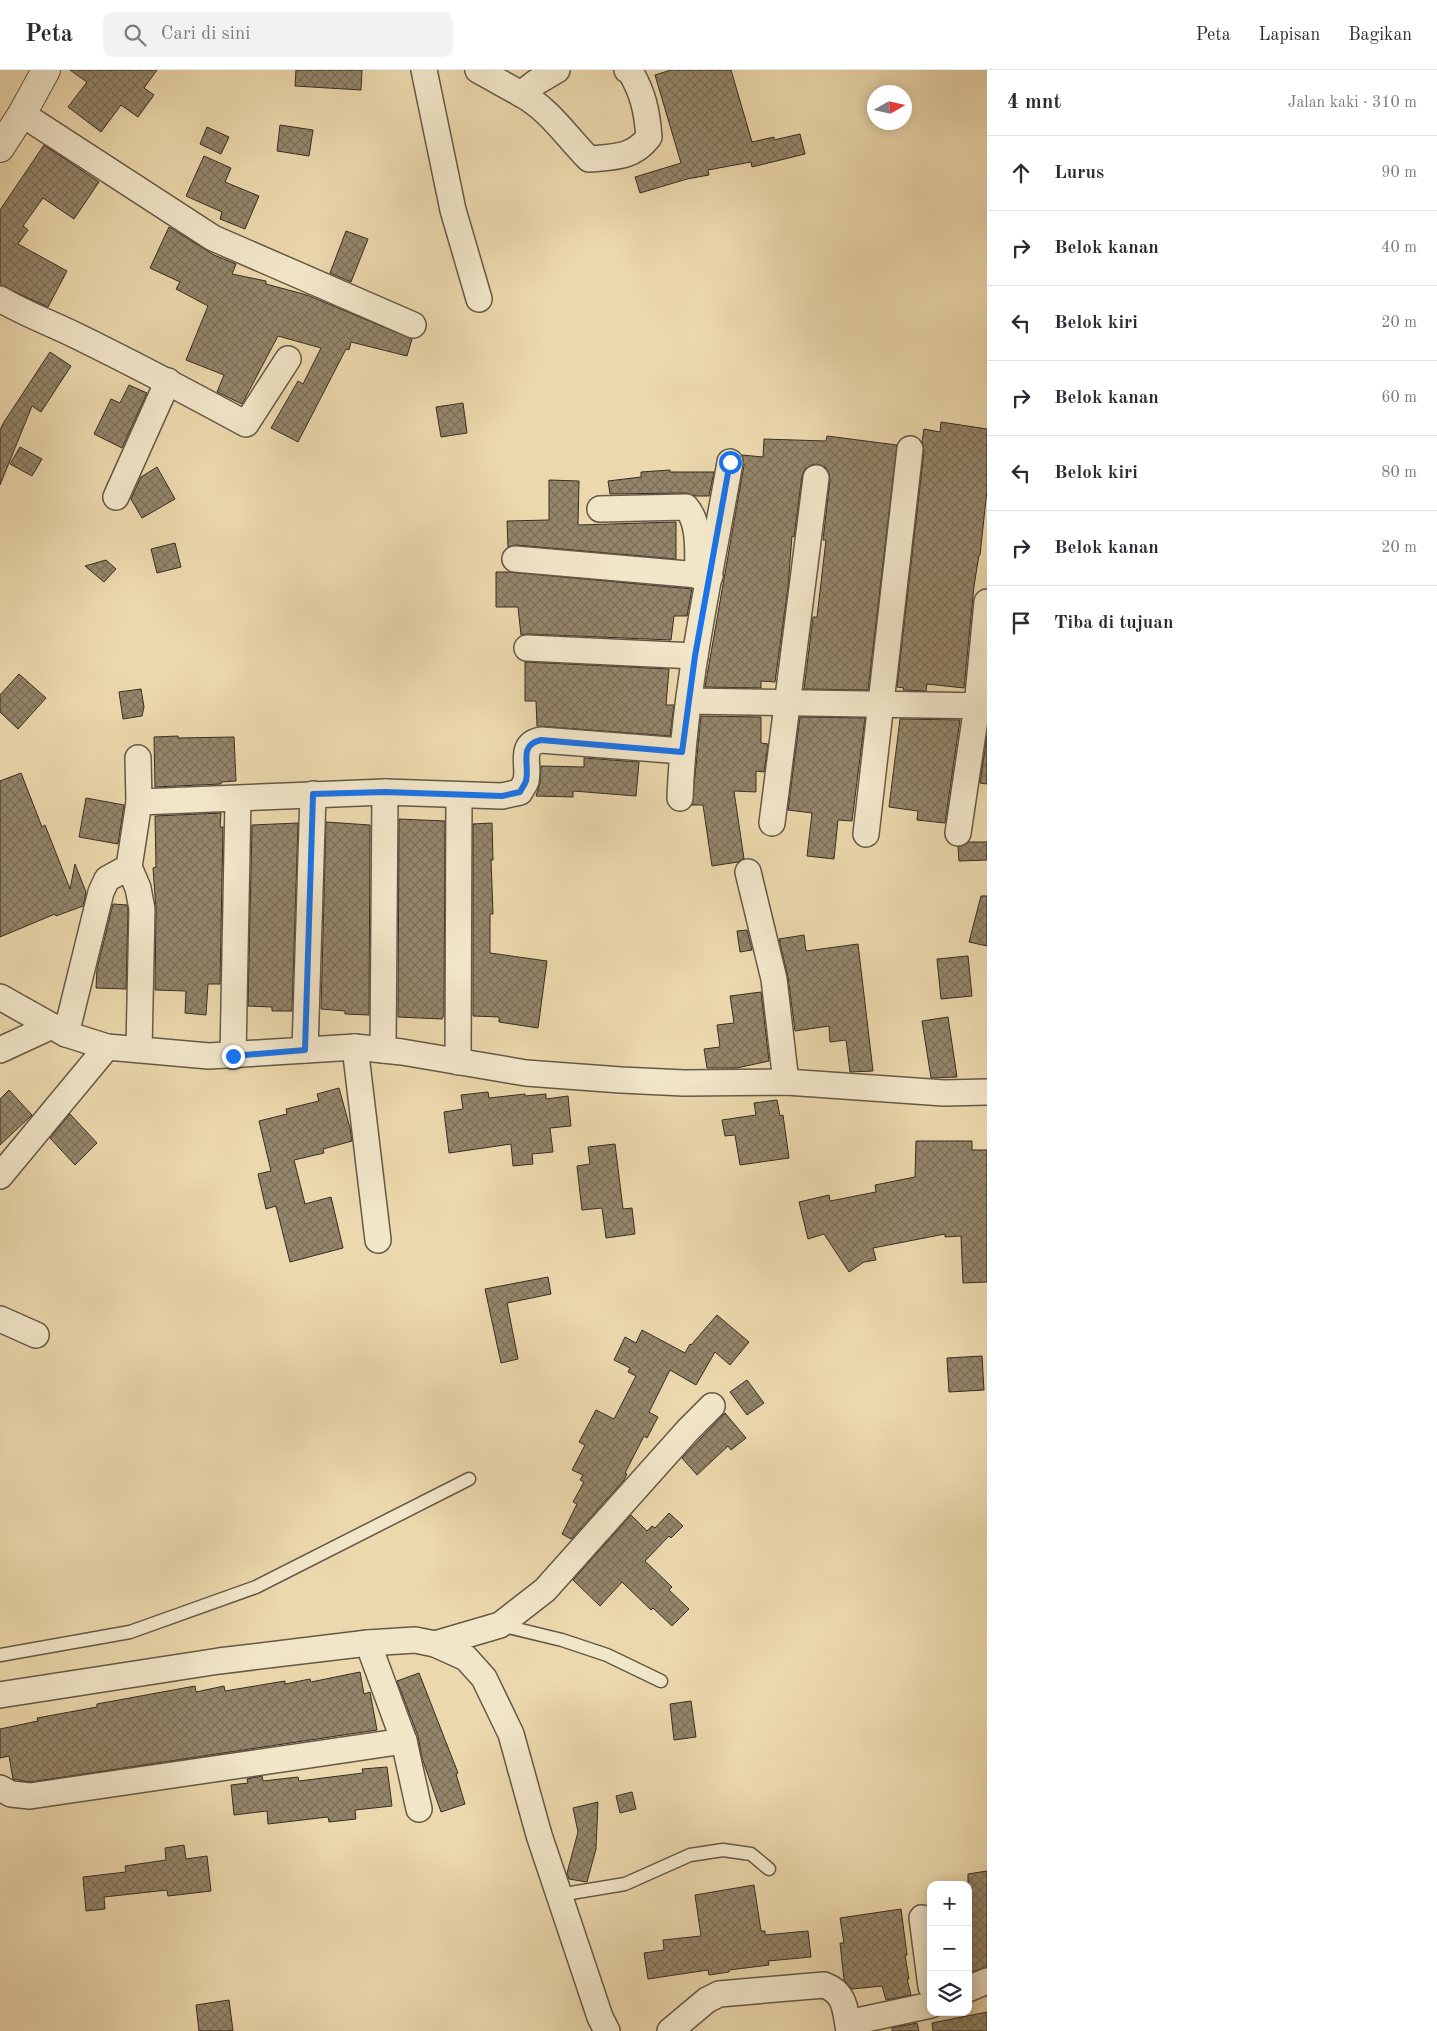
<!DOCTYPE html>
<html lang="id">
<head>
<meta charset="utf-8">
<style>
	:root { --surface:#fff; --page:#f2f2f3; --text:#2b2b33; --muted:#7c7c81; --line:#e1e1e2 }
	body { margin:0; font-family:"Old Standard TT",serif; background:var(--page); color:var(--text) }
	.controls { position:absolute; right:15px; bottom:15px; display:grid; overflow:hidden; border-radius:10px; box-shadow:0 2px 12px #0003 }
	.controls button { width:45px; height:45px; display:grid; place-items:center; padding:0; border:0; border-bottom:1px solid var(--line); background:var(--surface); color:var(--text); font:25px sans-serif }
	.compass { position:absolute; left:867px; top:15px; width:45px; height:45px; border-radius:50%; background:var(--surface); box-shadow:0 2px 12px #0003; rotate:81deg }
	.stop { position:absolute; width:15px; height:15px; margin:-11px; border:4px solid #1a73e8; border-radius:50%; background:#fff }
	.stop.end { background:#1a73e8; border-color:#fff; box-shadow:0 1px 5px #0008 }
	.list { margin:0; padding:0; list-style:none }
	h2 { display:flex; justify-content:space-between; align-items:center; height:65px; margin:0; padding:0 20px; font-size:21px }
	h2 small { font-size:16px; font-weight:400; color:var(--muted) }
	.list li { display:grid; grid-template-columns:32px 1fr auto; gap:15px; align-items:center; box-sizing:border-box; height:75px; padding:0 20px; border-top:1px solid var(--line) }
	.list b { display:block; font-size:19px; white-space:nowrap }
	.list em { font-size:16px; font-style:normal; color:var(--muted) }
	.icon { flex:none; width:28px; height:28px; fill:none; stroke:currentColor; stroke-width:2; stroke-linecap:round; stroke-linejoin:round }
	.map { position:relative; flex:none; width:987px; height:1961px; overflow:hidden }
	header { display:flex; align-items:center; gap:30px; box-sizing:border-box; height:70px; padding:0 25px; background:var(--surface); border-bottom:1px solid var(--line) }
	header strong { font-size:24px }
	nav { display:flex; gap:28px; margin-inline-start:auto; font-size:18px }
	.search { width:350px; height:45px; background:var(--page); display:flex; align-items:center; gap:12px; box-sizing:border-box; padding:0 18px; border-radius:10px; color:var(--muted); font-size:19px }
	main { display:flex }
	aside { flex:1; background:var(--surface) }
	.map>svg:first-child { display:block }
	.building { fill:url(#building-cross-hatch); stroke:#382d25 }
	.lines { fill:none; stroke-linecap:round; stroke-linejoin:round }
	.service-casing { stroke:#655847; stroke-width:15 }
	.minor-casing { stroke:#655847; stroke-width:28 }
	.tertiary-casing { stroke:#655847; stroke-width:30 }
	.service { stroke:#f2e6c9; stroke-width:12 }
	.minor { stroke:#f2e6c9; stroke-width:25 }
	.tertiary { stroke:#f2e6c9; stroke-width:28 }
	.route { stroke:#1a73e8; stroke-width:6 }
</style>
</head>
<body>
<header>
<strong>Peta</strong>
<div class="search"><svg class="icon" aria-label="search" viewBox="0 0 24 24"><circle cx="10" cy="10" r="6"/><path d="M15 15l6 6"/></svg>Cari di sini</div>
<nav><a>Peta</a><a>Lapisan</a><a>Bagikan</a></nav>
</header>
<main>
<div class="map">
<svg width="987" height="1961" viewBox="0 0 987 1961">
	<defs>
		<pattern id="building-cross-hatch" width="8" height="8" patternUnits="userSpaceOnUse" patternTransform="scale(1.25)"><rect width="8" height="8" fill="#95866b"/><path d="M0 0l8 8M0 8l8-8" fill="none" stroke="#7b6e58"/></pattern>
	</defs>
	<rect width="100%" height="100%" fill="#ebd8ac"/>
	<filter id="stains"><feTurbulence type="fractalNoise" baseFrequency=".004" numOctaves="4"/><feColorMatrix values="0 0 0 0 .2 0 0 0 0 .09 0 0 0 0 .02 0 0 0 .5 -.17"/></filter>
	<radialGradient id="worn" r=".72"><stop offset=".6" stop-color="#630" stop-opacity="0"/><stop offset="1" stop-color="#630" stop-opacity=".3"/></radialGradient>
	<g class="building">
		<path d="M 70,0 L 157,0 L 144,18 L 154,25 L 138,47 L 121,35 L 101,62 L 68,37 L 87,12 Z"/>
		<path d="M 296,0 L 362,0 L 361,20 L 295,16 Z"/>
		<path d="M 671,0 L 731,0 L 752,72 L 774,67 L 774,70 L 800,64 L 805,84 L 752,97 L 751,92 L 708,100 L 709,105 L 687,109 L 640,123 L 635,107 L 681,93 L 655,5 Z"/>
		<path d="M 280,55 L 313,60 L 309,86 L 277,81 Z"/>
		<path d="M 207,57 L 229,67 L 221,84 L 200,74 Z"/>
		<path d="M 44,75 L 99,112 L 74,149 L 43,128 L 23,156 L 28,160 L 18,174 L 67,201 L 48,237 L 0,215 L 0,140 Z"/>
		<path d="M 204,86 L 231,98 L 225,112 L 259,126 L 245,159 L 220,149 L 222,142 L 186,126 Z"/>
		<path d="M 169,157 L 214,185 L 236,194 L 232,204 L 266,211 L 266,214 L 307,225 L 412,269 L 407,286 L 351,272 L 349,280 L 346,279 L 298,372 L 271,358 L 298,311 L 303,314 L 321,278 L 278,266 L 242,334 L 217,322 L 224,305 L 186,290 L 208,236 L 176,219 L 180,212 L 150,198 Z"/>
		<path d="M 346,161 L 368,169 L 351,212 L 330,203 Z"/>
		<path d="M 50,282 L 71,296 L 41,342 L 32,336 L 0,415 L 0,360 L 4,352 Z"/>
		<path d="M 129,315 L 147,323 L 122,378 L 94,364 L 111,329 L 120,333 Z"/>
		<path d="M 463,333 L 467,363 L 441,367 L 436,337 Z"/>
		<path d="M 941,352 L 987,359 L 987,420 L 980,485 L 979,485 L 974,516 L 964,618 L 927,614 L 926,621 L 903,620 L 904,618 L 897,617 L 924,381 L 922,372 L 924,359 L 940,362 Z"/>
		<path d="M 827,366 L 897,375 L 868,620 L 804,619 L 813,547 L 817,547 L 826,470 L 823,470 L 830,410 L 829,403 L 825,397 L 817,394 L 811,395 L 805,399 L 802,406 L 794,467 L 792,466 L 788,517 L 775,612 L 761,611 L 761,618 L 705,617 L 744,395 L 742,385 L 763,387 L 764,369 L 826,371 Z"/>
		<path d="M 20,377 L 42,389 L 32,406 L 10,394 Z"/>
		<path d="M 157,397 L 175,429 L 142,448 L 131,429 L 141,407 Z"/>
		<path d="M 670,400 L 670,402 L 714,402 L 709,426 L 695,426 L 686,423 L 610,424 L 608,411 L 641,407 L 641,402 Z"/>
		<path d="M 549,410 L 579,411 L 578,455 L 676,452 L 676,489 L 516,475 L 508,477 L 507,451 L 549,450 Z"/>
		<path d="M 175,473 L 181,497 L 157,503 L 151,479 Z"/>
		<path d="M 106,490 L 116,499 L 104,512 L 85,496 Z"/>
		<path d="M 496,502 L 509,502 L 692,519 L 687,546 L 674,546 L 671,570 L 528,564 L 521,565 L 518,537 L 496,537 Z"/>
		<path d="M 525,592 L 669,599 L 666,635 L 674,635 L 670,666 L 537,656 L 536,631 L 525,631 Z"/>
		<path d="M 19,604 L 46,628 L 18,659 L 0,642 L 0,625 Z"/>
		<path d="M 141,619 L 144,637 L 142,646 L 123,649 L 119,622 Z"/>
		<path d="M 701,646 L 761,647 L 761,673 L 768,674 L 764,702 L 756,701 L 756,722 L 734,721 L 744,789 L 738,792 L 712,796 L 703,735 L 692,735 Z"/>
		<path d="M 800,647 L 865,648 L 852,751 L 838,750 L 834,789 L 807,786 L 812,743 L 788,740 Z"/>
		<path d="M 900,649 L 960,650 L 945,753 L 917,750 L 918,741 L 889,737 Z"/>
		<path d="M 178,666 L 178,668 L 234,667 L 236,711 L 221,712 L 221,714 L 155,717 L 154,667 Z"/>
		<path d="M 987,666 L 987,714 L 980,713 Z"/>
		<path d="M 584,688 L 639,692 L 636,726 L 573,721 L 573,727 L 536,726 L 540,713 L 541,696 L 584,697 Z"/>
		<path d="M 21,703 L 42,757 L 45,755 L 70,819 L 75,794 L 86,822 L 83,836 L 56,846 L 55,844 L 0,867 L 0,711 Z"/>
		<path d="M 86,728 L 124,735 L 118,774 L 79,767 Z"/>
		<path d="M 221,743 L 220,757 L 223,757 L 220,914 L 208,914 L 206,945 L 185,943 L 186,921 L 155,920 L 156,839 L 153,798 L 156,797 L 155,746 Z"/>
		<path d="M 399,749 L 445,751 L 444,945 L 442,949 L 398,947 Z"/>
		<path d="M 326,752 L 370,755 L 369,945 L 345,944 L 345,941 L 321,939 Z"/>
		<path d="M 298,753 L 292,941 L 272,941 L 272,937 L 248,936 L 252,755 Z"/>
		<path d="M 492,753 L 493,790 L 491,790 L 493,844 L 490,844 L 490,883 L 547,891 L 538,958 L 499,952 L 499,947 L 473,946 L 473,754 Z"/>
		<path d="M 969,772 L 987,772 L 987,790 L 959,791 L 958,777 Z"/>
		<path d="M 981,826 L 987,826 L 987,876 L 969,872 Z"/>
		<path d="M 113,834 L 127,835 L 128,840 L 126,919 L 96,918 L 97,899 Z"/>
		<path d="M 747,860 L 752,880 L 740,882 L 737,861 Z"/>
		<path d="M 804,865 L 806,881 L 858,874 L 873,1001 L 850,1002 L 846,970 L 830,972 L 829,956 L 795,961 L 788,907 L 779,869 Z"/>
		<path d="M 968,886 L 972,926 L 941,929 L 937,889 Z"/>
		<path d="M 761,922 L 769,991 L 737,998 L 707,998 L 704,979 L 720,977 L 717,955 L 734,953 L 730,926 Z"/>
		<path d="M 948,947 L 957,1007 L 931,1008 L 922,951 Z"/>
		<path d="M 339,1018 L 350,1058 L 352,1071 L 323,1079 L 324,1083 L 294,1090 L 305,1134 L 331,1127 L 343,1178 L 290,1192 L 276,1136 L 266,1139 L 258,1104 L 271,1101 L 259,1051 L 287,1044 L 286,1039 L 319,1031 L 317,1024 Z"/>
		<path d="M 9,1020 L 32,1045 L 0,1075 L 0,1029 Z"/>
		<path d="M 488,1022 L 489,1028 L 525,1024 L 525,1026 L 546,1024 L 546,1029 L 568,1026 L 571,1056 L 550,1058 L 553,1082 L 532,1084 L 533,1094 L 513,1096 L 511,1074 L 449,1083 L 444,1042 L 463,1039 L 461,1025 Z"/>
		<path d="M 777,1030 L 780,1046 L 783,1045 L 789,1088 L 740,1095 L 735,1065 L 725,1066 L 722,1050 L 756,1045 L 754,1033 Z"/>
		<path d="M 70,1044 L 97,1073 L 75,1095 L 50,1068 Z"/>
		<path d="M 916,1071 L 972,1071 L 972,1080 L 987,1080 L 987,1212 L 963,1213 L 961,1166 L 945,1167 L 945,1164 L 873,1178 L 876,1190 L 864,1192 L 849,1202 L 824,1164 L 808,1169 L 799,1132 L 829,1125 L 830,1131 L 876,1122 L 875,1115 L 915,1107 Z"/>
		<path d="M 615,1074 L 623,1139 L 632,1138 L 635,1164 L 606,1168 L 602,1138 L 582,1140 L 577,1096 L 590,1094 L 588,1077 Z"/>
		<path d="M 548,1207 L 551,1224 L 507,1233 L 518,1289 L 501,1293 L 485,1219 Z"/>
		<path d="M 717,1245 L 749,1272 L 730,1295 L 715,1282 L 696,1315 L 670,1300 L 649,1342 L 658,1347 L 647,1368 L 644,1366 L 625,1403 L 627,1404 L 624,1410 L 571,1469 L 562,1464 L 577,1434 L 573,1432 L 584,1412 L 580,1410 L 583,1405 L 572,1400 L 585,1375 L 579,1372 L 596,1340 L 614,1349 L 636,1306 L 628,1302 L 630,1298 L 614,1290 L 625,1267 L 636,1273 L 642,1260 L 685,1283 L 690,1274 L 691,1275 Z"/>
		<path d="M 982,1286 L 984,1320 L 949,1322 L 947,1288 Z"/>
		<path d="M 747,1310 L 764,1333 L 747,1345 L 730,1322 Z"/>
		<path d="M 725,1343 L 746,1368 L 731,1380 L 728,1376 L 697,1405 L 682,1388 Z"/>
		<path d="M 669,1443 L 683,1456 L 671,1468 L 669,1466 L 645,1491 L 672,1517 L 669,1520 L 689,1539 L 672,1556 L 653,1538 L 651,1540 L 622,1512 L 600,1536 L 573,1510 L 631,1445 L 647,1461 L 652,1456 L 655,1458 Z"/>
		<path d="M 360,1602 L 364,1624 L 370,1622 L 377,1660 L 30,1712 L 13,1709 L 9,1686 L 0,1688 L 0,1659 L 38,1651 L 37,1648 L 97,1637 L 97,1634 L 195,1616 L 196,1622 L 224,1616 L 225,1621 L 285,1611 L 285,1614 L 310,1609 L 311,1612 Z"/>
		<path d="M 419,1603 L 458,1703 L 456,1704 L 465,1734 L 441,1742 L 422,1688 L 418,1666 L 397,1611 Z"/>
		<path d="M 691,1631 L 696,1667 L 674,1670 L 670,1634 Z"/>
		<path d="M 387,1697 L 392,1736 L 355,1740 L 356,1749 L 329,1752 L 328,1747 L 268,1754 L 267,1741 L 234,1745 L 231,1715 L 248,1713 L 247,1709 L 262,1706 L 263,1711 L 298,1707 L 299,1711 L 363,1703 L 362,1699 Z"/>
		<path d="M 632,1722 L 636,1739 L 620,1743 L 616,1726 Z"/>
		<path d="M 598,1732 L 596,1779 L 587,1812 L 569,1809 L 567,1803 L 578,1762 L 573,1738 Z"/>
		<path d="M 184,1775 L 186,1789 L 207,1786 L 211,1821 L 168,1826 L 167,1820 L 104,1827 L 105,1839 L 86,1841 L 83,1807 L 126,1802 L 125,1796 L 166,1790 L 165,1778 Z"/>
		<path d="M 987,1801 L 987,1897 L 968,1903 L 968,1804 Z"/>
		<path d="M 754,1815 L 761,1861 L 765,1861 L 765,1865 L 808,1861 L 811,1887 L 768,1891 L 769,1895 L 729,1900 L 729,1902 L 709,1905 L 708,1900 L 648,1909 L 644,1883 L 664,1880 L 663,1870 L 701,1866 L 695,1825 Z"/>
		<path d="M 901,1839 L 907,1885 L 905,1885 L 909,1909 L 907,1909 L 911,1925 L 886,1930 L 882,1916 L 852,1919 L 844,1910 L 840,1873 L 844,1873 L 840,1848 Z"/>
		<path d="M 229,1930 L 233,1961 L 199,1961 L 196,1935 Z"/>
		<path d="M 987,1942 L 987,1961 L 933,1961 L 932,1953 Z"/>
		<path d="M 917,1953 L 919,1961 L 892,1961 L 892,1958 Z"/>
	</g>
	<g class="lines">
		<g class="service-casing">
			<g id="service">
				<path d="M 500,1555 L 562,1570 L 607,1585 L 661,1611"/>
				<path d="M 0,1585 L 130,1562 L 256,1517 L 469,1409"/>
				<path d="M 559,1825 L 625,1814 L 690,1785 L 723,1780 L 751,1784 L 769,1799"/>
			</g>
		</g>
		<g class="minor-casing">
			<g id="minor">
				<path d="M 424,0 L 453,140 L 479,229"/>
				<path d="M 478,0 L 521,24 L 535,13 L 557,0"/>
				<path d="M 521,24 C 550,40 566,66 589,89 C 614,87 633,88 649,67 C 647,41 643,23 630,1 L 627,0"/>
				<path d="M 22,44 L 213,168 L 413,255"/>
				<path d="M 0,229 C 25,244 53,254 79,267 C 136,295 191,324 246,354 L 288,289"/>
				<path d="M 116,427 L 168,311"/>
				<path d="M 600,439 L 686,437 C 701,454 697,484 698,506"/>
				<path d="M 515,489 L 710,506"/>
				<path d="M 527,578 L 695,586"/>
				<path d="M 689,631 L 987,636"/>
				<path d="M 138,688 L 139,732 L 129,797 L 138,818 L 142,839 L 139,979"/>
				<path d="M 680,728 C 684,616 711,503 730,392"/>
				<path d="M 139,732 L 385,722 L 502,726 L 520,722 C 522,718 525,714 526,711 C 530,694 518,675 541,670 L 682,681"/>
				<path d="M 772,753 L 816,408"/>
				<path d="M 958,763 L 977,636 L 987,532"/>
				<path d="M 866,764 L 910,379"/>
				<path d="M 748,802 L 774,909 L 786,1012"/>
				<path d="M 0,927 L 66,964 L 107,977 L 209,986 L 355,977 L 402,982 L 526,1003 L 621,1010 L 684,1013 L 786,1012 L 944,1023 L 987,1022"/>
				<path d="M 66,964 L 101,822 L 107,809 L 129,797"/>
				<path d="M 355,977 L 378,1170"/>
				<path d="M 0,980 L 52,956"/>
				<path d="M 305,980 L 313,724"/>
				<path d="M 383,980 L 385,722"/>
				<path d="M 233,986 L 238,729"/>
				<path d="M 458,992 L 459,725"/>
				<path d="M 0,1106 L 107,977"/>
				<path d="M 0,1249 L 36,1265"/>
				<path d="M 368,1573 L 404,1671 L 419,1739"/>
				<path d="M 435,1574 L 500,1555 L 545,1520 L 688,1360 L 712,1336"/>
				<path d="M 0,1625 L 219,1591 L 368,1573 L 415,1570 L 435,1574 L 466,1588 L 484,1608 L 511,1664 L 539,1765 L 600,1947 L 607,1961"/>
				<path d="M 0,1718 L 11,1724 L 30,1726 L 404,1671"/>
				<path d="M 922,1848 L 931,1917"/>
				<path d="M 968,1919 L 987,1911"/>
				<path d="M 848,1953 L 931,1935"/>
				<path d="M 670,1961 L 707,1930 L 719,1924 L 824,1915 C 846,1923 845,1940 849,1961"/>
			</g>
		</g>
		<g class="tertiary-casing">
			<path id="tertiary" d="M 0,78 L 22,44 L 46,0"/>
		</g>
		<use href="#service" class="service"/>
		<use href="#minor" class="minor"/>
		<use href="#tertiary" class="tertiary"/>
	</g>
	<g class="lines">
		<path class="route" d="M 233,986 L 305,980 L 313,724 L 385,722 L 502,726 L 520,722 C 522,718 525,714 526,711 C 530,694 518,675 541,670 L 682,682 L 695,586 L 730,392"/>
	</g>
	<rect width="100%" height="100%" filter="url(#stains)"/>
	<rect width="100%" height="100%" fill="url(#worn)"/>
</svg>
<div class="controls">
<button>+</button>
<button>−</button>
<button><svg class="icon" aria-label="layers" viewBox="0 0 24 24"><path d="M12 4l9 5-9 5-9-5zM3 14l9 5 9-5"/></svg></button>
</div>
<svg class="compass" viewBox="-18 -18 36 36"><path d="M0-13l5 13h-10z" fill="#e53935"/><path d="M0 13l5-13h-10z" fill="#7c7c81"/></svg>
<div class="stop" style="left:730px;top:392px"></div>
<div class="stop end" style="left:233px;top:986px"></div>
</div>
<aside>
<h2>4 mnt<small>Jalan kaki · 310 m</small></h2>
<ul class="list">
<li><svg class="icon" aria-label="ahead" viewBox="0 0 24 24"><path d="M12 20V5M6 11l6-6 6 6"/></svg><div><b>Lurus</b></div><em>90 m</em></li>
<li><svg class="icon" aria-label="right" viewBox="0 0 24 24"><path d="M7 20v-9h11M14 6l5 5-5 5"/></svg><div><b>Belok kanan</b></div><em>40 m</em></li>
<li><svg class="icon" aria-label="left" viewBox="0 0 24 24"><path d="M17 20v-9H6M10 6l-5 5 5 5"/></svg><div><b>Belok kiri</b></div><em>20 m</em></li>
<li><svg class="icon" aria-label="right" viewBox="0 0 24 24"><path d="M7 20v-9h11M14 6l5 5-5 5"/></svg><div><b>Belok kanan</b></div><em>60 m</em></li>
<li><svg class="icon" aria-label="left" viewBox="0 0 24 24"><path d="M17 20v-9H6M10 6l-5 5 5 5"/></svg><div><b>Belok kiri</b></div><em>80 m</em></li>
<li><svg class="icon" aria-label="right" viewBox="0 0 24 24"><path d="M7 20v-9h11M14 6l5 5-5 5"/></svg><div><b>Belok kanan</b></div><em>20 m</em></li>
<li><svg class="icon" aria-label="arrive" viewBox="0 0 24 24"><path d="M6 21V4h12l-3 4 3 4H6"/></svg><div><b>Tiba di tujuan</b></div></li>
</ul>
</aside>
</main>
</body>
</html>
